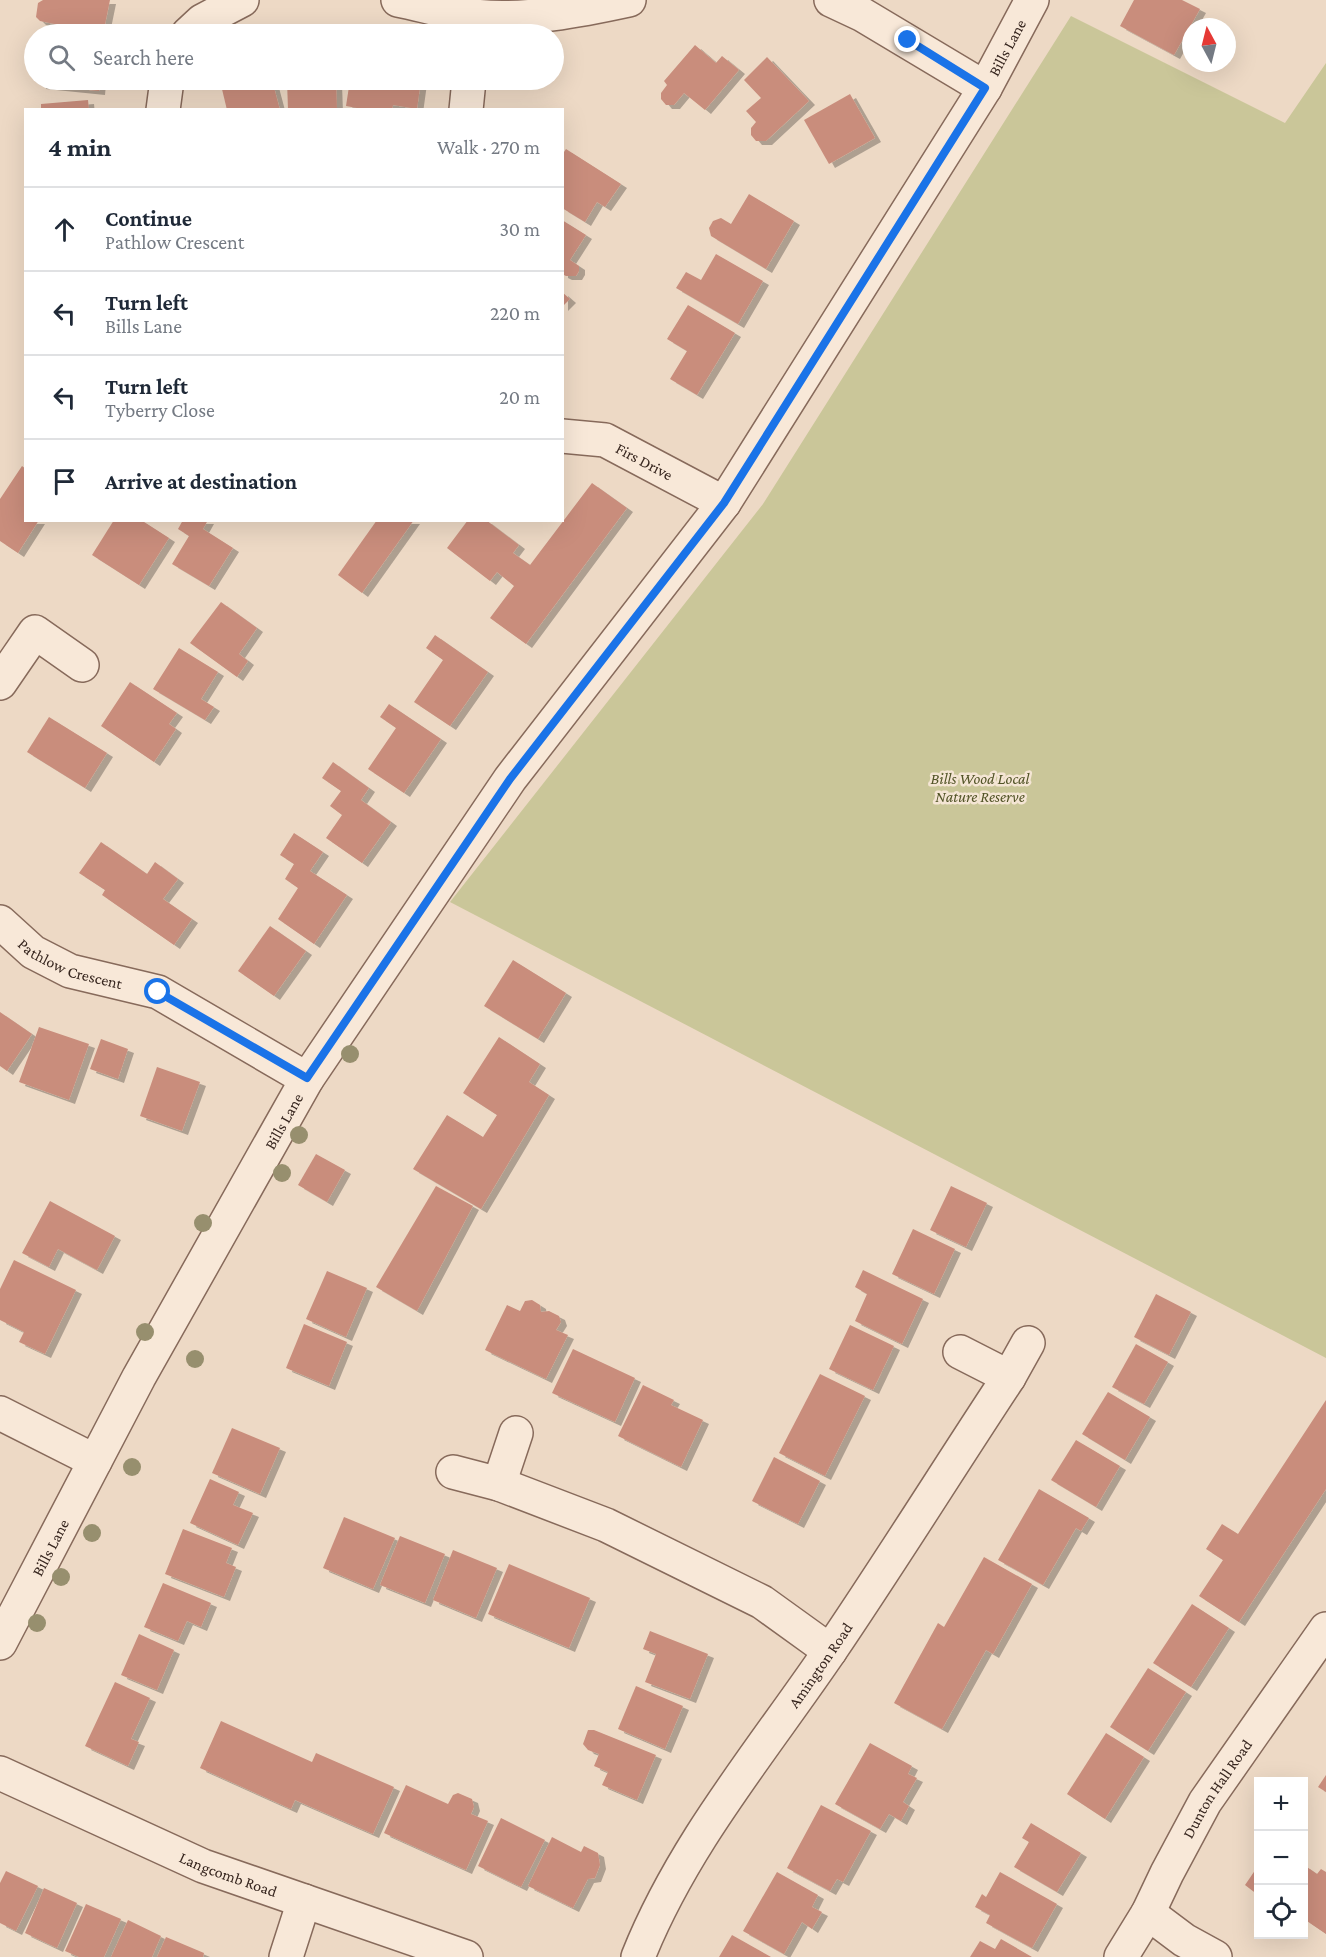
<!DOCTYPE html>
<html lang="en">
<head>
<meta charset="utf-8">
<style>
	:root { --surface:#fff; --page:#f6f6f7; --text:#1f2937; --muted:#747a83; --line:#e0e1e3 }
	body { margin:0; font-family:"Crimson Pro",serif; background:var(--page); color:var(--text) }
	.controls { position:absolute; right:18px; bottom:18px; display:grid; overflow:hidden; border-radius:0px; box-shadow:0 6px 24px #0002 }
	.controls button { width:54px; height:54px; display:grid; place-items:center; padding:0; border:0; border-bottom:2px solid var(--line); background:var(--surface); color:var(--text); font:30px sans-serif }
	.compass { position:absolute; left:1182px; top:18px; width:54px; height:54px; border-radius:50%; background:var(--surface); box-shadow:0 6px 24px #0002; rotate:353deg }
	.stop { position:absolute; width:18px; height:18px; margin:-14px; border:4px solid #1a73e8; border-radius:50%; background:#fff }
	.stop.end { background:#1a73e8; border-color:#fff; box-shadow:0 2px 6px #0008 }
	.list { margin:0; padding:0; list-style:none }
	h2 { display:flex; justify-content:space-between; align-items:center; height:78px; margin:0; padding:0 24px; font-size:26px }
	h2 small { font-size:20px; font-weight:400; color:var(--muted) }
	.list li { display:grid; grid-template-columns:39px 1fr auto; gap:18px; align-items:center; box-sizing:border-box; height:84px; padding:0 24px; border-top:2px solid var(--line) }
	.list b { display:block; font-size:22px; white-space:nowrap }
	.list p { margin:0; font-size:20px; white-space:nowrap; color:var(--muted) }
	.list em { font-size:20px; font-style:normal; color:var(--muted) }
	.icon { flex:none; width:33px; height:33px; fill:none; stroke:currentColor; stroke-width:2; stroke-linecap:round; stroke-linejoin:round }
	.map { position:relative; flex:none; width:1326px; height:1957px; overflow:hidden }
	.search { position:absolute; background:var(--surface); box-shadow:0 6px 24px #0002; left:24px; top:24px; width:540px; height:66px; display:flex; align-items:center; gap:15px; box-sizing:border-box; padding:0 21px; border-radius:33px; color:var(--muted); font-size:22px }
	.panel { position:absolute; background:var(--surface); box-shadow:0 6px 24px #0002; left:24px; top:108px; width:540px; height:414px; border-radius:0px }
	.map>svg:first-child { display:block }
	.green { fill:#cac699 }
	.building { fill:#c98d7c; filter:url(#shadow) }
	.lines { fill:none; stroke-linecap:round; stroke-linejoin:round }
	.minor-casing { stroke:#876a5b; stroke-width:36 }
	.minor { stroke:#f8e8d8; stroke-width:33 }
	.tree { fill:#978f6e }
	.route { stroke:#1a73e8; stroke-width:8 }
	.labels { text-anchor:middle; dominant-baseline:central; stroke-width:5; stroke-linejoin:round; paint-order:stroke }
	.street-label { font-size:16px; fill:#37261f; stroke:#f4e5d4 }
	.park-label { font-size:16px; font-style:italic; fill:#515326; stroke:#f4e5d4 }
</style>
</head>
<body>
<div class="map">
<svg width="1326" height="1957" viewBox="0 0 1326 1957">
	<defs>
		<filter id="shadow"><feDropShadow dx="6" dy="4" stdDeviation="0" flood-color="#0004"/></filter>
	</defs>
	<rect width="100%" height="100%" fill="#edd9c5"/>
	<path class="green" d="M 1071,16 L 1285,123 L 1326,63 L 1326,1358 L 450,902 L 763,504 Z"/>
	<g class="building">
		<path d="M 43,0 L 110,0 L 103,34 L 40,21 L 36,17 L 38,3 Z"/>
		<path d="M 1134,0 L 1182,0 L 1200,9 L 1174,55 L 1120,26 Z"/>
		<path d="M 695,45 L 716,63 L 722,56 L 739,70 L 705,110 L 684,93 L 674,105 L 666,105 L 661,99 L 661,93 L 667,85 L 664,81 Z"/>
		<path d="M 767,57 L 809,101 L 766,141 L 756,141 L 751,135 L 751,128 L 756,122 L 746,111 L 761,98 L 744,80 Z"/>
		<path d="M 41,80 L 100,80 L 99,91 L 40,85 Z"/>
		<path d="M 242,80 L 272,80 L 280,110 L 227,110 L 221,85 Z"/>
		<path d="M 287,80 L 336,80 L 337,109 L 288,110 Z"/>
		<path d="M 350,80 L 421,80 L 417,109 L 393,105 L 392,110 L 368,110 L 346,106 Z"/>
		<path d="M 850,94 L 875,138 L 829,164 L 804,120 Z"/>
		<path d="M 88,100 L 89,110 L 41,110 L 41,104 Z"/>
		<path d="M 566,149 L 621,184 L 605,207 L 597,202 L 585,222 L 562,208 L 562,155 Z"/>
		<path d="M 749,194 L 794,221 L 766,269 L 711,236 L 709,228 L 713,221 L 721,218 L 731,224 Z"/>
		<path d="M 562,220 L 586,235 L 570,260 L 579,266 L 579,271 L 576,276 L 566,276 L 562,274 Z"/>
		<path d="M 716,254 L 763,281 L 738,324 L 676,288 L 686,272 L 701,280 Z"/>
		<path d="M 562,292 L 570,299 L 562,307 Z"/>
		<path d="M 688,305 L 735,333 L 697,395 L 670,379 L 687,351 L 667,339 Z"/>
		<path d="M 22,466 L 26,469 L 26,520 L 39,520 L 18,553 L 0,541 L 0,499 Z"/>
		<path d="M 592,483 L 627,508 L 526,644 L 490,618 L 514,586 L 497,572 L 490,581 L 447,548 L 468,520 L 486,520 L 519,545 L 513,553 L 530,565 Z"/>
		<path d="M 114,520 L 141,520 L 169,538 L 139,585 L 92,555 Z"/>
		<path d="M 183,520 L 208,520 L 203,529 L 233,548 L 209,586 L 172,564 L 189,536 L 178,529 Z"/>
		<path d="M 377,520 L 414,520 L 362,593 L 338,575 Z"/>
		<path d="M 221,602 L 257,628 L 239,654 L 248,661 L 237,677 L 190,643 Z"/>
		<path d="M 435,635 L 488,672 L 450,726 L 414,702 L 443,660 L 426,648 Z"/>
		<path d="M 179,648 L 218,672 L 201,699 L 214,707 L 205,720 L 153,689 Z"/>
		<path d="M 130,682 L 177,713 L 169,724 L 176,729 L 154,762 L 101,726 Z"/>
		<path d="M 389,704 L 441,739 L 404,793 L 368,769 L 396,728 L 380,717 Z"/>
		<path d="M 49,717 L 107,753 L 85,788 L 27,752 Z"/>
		<path d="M 333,762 L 369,788 L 361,800 L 391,822 L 362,863 L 326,838 L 342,815 L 330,806 L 341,791 L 322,778 Z"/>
		<path d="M 294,833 L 323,852 L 310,871 L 347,895 L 314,944 L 278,919 L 298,888 L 285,879 L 294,864 L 280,855 Z"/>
		<path d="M 101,842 L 147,874 L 155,862 L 178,879 L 163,899 L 192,919 L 174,945 L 102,895 L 105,890 L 79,873 Z"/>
		<path d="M 270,926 L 306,951 L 274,996 L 238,971 Z"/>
		<path d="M 513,960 L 566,993 L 538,1039 L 484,1006 Z"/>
		<path d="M 0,1012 L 32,1034 L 7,1071 L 0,1066 Z"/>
		<path d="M 39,1027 L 89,1044 L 69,1100 L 19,1082 Z"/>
		<path d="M 499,1037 L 540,1064 L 529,1082 L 549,1095 L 481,1209 L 413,1169 L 447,1115 L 483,1137 L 497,1115 L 463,1093 Z"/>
		<path d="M 101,1039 L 128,1049 L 118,1079 L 90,1069 Z"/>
		<path d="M 157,1067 L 200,1082 L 182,1131 L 140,1116 Z"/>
		<path d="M 316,1154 L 345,1170 L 327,1202 L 298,1185 Z"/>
		<path d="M 436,1186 L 473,1206 L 417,1311 L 376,1287 Z"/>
		<path d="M 951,1186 L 987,1203 L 966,1247 L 930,1230 Z"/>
		<path d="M 50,1201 L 115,1236 L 97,1270 L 58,1249 L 49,1267 L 22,1253 Z"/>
		<path d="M 913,1229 L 955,1249 L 934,1294 L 892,1274 Z"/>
		<path d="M 14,1260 L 76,1290 L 45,1354 L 19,1342 L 24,1332 L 0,1320 L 0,1289 Z"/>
		<path d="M 863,1270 L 923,1299 L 902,1344 L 855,1321 L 867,1294 L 855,1287 Z"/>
		<path d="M 327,1271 L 367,1288 L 346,1337 L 306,1319 Z"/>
		<path d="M 1156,1294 L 1191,1312 L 1169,1355 L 1134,1337 Z"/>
		<path d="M 532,1300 L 540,1305 L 541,1312 L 549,1311 L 559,1316 L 561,1322 L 556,1330 L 568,1335 L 546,1379 L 485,1350 L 507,1305 L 520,1311 L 525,1301 Z"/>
		<path d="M 304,1324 L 347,1342 L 329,1386 L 286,1368 Z"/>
		<path d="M 850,1325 L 894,1346 L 873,1390 L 829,1369 Z"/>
		<path d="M 1136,1344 L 1168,1362 L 1144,1404 L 1112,1387 Z"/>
		<path d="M 573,1349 L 635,1378 L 615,1422 L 552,1393 Z"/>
		<path d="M 820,1374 L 865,1396 L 825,1476 L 779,1453 Z"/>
		<path d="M 643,1385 L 674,1400 L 671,1405 L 703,1420 L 681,1467 L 618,1436 Z"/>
		<path d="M 1108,1392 L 1150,1417 L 1125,1460 L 1082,1434 Z"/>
		<path d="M 1326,1400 L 1326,1489 L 1239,1622 L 1199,1596 L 1223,1560 L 1206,1549 L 1222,1524 L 1238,1534 Z"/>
		<path d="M 232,1428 L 280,1448 L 260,1494 L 212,1473 Z"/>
		<path d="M 1076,1440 L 1120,1466 L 1096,1507 L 1051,1480 Z"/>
		<path d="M 774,1457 L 820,1481 L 798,1524 L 752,1501 Z"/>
		<path d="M 210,1479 L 239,1492 L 233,1505 L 253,1513 L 238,1545 L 190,1523 Z"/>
		<path d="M 1039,1489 L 1089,1518 L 1081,1531 L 1076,1528 L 1043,1585 L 998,1560 Z"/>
		<path d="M 344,1517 L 395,1538 L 373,1589 L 323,1568 Z"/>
		<path d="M 183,1529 L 232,1548 L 226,1563 L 236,1567 L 224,1597 L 165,1574 Z"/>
		<path d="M 400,1536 L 445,1554 L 425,1603 L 380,1585 Z"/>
		<path d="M 453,1550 L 497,1568 L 476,1618 L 433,1600 Z"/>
		<path d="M 984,1557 L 1032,1584 L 993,1654 L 986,1650 L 942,1729 L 894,1703 L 938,1623 L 944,1627 Z"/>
		<path d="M 509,1564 L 590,1598 L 569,1648 L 488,1614 Z"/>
		<path d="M 163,1583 L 211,1603 L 201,1627 L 187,1621 L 178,1641 L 144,1627 Z"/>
		<path d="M 1192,1604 L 1229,1628 L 1191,1687 L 1153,1663 Z"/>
		<path d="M 650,1631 L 708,1654 L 690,1699 L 645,1682 L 656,1654 L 643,1649 Z"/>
		<path d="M 139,1634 L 174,1650 L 157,1690 L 121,1675 Z"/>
		<path d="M 1148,1668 L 1186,1692 L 1148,1751 L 1110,1727 Z"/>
		<path d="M 115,1682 L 150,1698 L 131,1739 L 139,1742 L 128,1766 L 85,1746 Z"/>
		<path d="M 636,1686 L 683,1706 L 665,1749 L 618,1729 Z"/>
		<path d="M 221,1721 L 312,1762 L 316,1753 L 394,1787 L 373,1834 L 295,1800 L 291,1809 L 200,1768 Z"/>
		<path d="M 588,1730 L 594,1730 L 656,1755 L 637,1800 L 602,1785 L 608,1772 L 594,1766 L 599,1754 L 588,1750 L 583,1744 Z"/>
		<path d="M 1106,1733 L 1144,1757 L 1105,1819 L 1067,1794 Z"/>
		<path d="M 870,1743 L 912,1766 L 908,1774 L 917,1778 L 903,1802 L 909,1806 L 901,1821 L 889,1814 L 880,1829 L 835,1804 Z"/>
		<path d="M 1326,1775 L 1326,1792 L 1318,1787 Z"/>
		<path d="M 406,1785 L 448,1804 L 453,1795 L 458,1793 L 472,1799 L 474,1807 L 471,1814 L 488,1821 L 466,1870 L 384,1833 Z"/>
		<path d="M 821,1805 L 871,1831 L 843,1882 L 837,1879 L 830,1891 L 787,1868 Z"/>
		<path d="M 501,1818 L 545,1840 L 521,1887 L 478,1866 Z"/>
		<path d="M 1031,1823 L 1081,1853 L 1057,1892 L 1014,1867 L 1029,1842 L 1022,1838 Z"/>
		<path d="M 552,1837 L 581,1852 L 584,1846 L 598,1853 L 600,1865 L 595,1878 L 588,1879 L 573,1908 L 528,1886 Z"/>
		<path d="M 1304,1865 L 1317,1874 L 1321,1869 L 1326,1872 L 1326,1934 L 1304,1919 Z"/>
		<path d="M 1258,1866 L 1258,1895 L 1245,1885 Z"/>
		<path d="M 6,1871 L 38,1886 L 16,1931 L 0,1923 L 0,1883 Z"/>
		<path d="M 777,1872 L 818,1895 L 812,1907 L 822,1912 L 812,1929 L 802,1922 L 784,1954 L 743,1931 Z"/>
		<path d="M 1000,1872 L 1057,1904 L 1032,1948 L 986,1923 L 990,1915 L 975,1907 L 982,1894 L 986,1897 Z"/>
		<path d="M 44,1888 L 77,1903 L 57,1948 L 25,1933 Z"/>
		<path d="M 86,1904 L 121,1919 L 104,1957 L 79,1957 L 65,1951 Z"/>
		<path d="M 128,1920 L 161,1936 L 152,1957 L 111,1957 Z"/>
		<path d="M 732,1935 L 771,1957 L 719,1957 Z"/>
		<path d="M 166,1937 L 204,1953 L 203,1957 L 157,1957 Z"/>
		<path d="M 1001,1939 L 1032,1957 L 970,1957 L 980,1941 L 995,1949 Z"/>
	</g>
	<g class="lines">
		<g class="minor-casing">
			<g id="minor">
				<path d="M 398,0 C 423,5 449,13 475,16 C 522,22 583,10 629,0"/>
				<path d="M 831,0 L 863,15 L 985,88"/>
				<path d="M 188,34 L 202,21 L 242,0"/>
				<path d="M 163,110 L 167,80"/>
				<path d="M 466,110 L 469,80"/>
				<path id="s1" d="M 562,436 L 605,440 L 724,503"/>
				<path d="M 0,683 L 35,632 L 82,665"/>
				<path id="s2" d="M 0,922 L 33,952 L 70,971 L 158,992 L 307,1079"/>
				<path d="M 960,1352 L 1009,1377"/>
				<path d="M 0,1413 L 95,1461"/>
				<path d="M 453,1472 L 499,1484 L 606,1525 L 762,1602 L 830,1651"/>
				<path d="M 499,1484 L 516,1433"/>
				<path id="s3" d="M 0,1643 L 139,1377 L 307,1079 L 510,779 L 724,503 L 985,88 L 1032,0"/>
				<path id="s4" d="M 0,1773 L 203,1866 L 466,1957"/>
				<path d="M 1148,1913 L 1184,1940 L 1215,1957"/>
				<path d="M 286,1957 L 304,1901"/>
				<path id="s5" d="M 638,1957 C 683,1844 762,1751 830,1651 C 891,1561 949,1468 1009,1377 L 1028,1343"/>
				<path id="s6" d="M 1121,1957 L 1148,1913 L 1167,1873 L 1205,1802 L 1326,1629"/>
			</g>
		</g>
		<use href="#minor" class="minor"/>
	</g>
	<g class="tree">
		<circle cx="350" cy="1054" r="9"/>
		<circle cx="299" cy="1135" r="9"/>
		<circle cx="282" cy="1173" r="9"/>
		<circle cx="203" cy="1223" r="9"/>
		<circle cx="145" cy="1332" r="9"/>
		<circle cx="195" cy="1359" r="9"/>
		<circle cx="132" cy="1467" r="9"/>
		<circle cx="92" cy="1533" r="9"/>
		<circle cx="61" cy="1577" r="9"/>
		<circle cx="37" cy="1623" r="9"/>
	</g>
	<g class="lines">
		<path class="route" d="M 158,992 L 307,1078 L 510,779 L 724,503 L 985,88 L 908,40"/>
	</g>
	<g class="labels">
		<g class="street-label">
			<text stroke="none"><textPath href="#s3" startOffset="1890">Bills Lane</textPath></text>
			<text stroke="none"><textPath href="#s1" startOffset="88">Firs Drive</textPath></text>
			<text stroke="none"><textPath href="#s2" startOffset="84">Pathlow Crescent</textPath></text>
			<text stroke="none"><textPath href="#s3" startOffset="594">Bills Lane</textPath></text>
			<text stroke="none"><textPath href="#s3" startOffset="108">Bills Lane</textPath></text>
			<text stroke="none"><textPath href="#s5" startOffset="345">Amington Road</textPath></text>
			<text stroke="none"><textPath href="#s6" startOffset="194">Dunton Hall Road</textPath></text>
			<text stroke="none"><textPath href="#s4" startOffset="250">Langcomb Road</textPath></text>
		</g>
		<g class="park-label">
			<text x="980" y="778">Bills Wood Local<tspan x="980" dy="18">Nature Reserve</tspan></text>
		</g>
	</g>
</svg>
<div class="controls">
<button>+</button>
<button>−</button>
<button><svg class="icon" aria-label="locate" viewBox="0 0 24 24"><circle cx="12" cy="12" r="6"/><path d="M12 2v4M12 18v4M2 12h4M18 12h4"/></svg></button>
</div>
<svg class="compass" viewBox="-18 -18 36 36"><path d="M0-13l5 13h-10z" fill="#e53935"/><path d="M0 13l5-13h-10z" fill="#747a83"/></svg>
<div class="stop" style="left:158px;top:992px"></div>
<div class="stop end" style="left:908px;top:40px"></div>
<div class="search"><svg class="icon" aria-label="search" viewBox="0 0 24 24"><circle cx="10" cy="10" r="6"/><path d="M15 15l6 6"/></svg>Search here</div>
<section class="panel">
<h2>4 min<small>Walk · 270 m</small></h2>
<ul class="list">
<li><svg class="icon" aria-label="ahead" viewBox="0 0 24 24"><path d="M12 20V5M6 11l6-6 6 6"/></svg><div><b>Continue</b><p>Pathlow Crescent</p></div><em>30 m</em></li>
<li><svg class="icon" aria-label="left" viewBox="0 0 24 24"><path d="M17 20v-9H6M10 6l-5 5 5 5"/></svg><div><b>Turn left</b><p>Bills Lane</p></div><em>220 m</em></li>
<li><svg class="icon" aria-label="left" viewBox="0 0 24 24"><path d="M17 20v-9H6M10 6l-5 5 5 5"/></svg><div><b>Turn left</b><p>Tyberry Close</p></div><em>20 m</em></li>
<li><svg class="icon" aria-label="arrive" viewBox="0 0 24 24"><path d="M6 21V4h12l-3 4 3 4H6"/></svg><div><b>Arrive at destination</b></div></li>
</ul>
</section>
</div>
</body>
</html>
